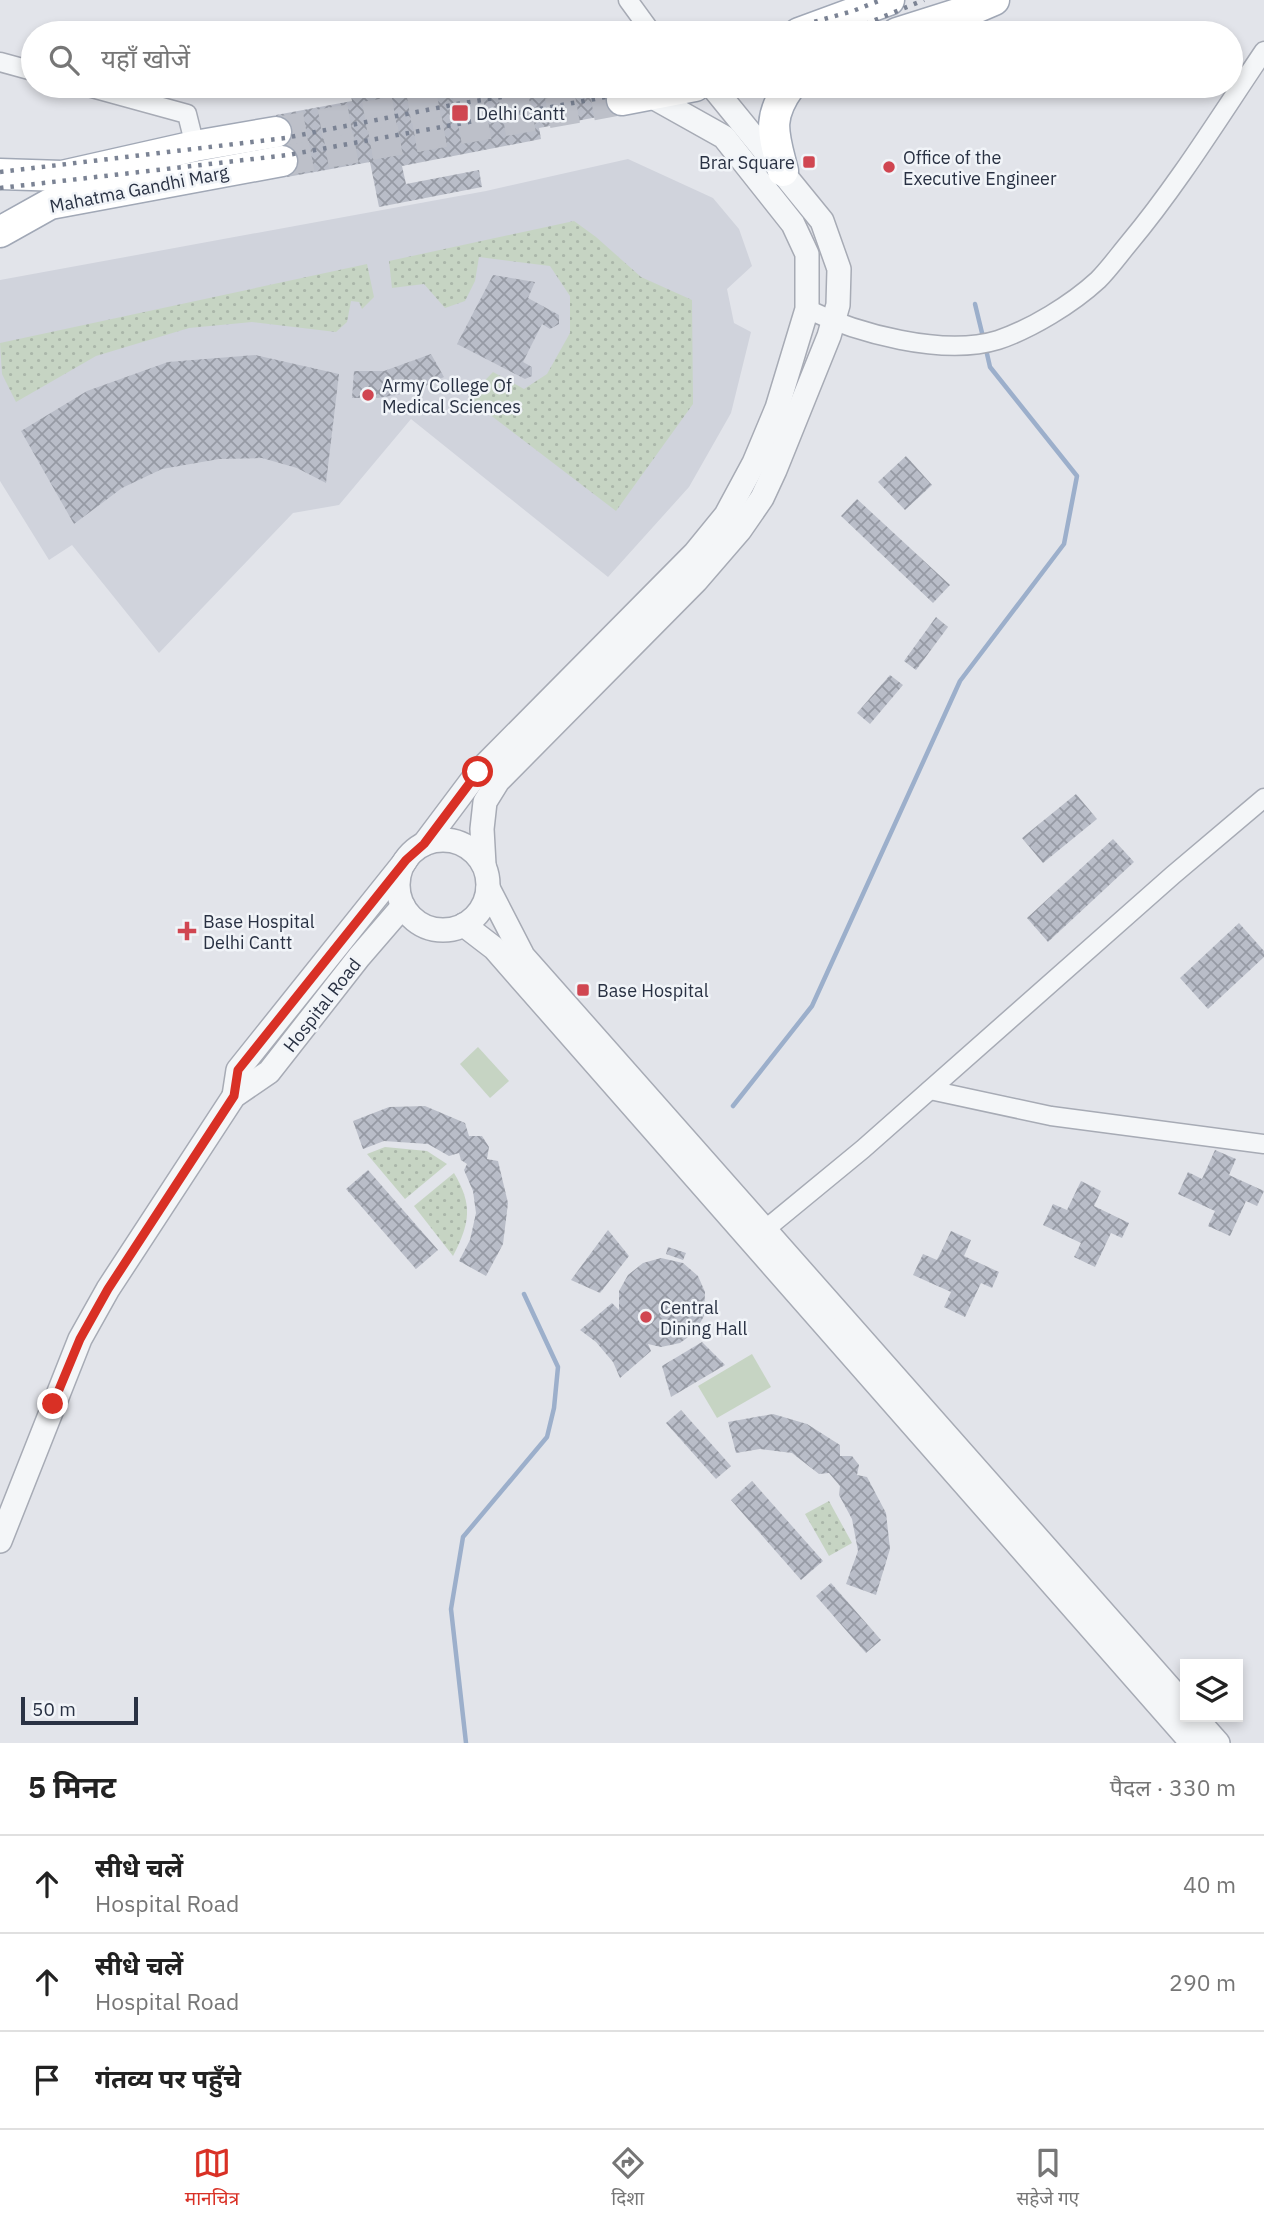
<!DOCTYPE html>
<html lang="hi">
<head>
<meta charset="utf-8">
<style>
	:root { --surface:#fff; --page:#f6f6f6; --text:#222; --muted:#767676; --line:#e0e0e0; --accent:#d93025 }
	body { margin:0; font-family:"IBM Plex Sans","Noto Sans Devanagari",sans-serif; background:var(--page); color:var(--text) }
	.controls { position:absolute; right:21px; bottom:21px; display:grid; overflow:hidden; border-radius:0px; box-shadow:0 4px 10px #0003 }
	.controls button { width:63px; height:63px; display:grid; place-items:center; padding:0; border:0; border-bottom:2px solid var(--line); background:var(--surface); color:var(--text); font:35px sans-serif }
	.scale { position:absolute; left:21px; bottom:18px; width:117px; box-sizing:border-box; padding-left:7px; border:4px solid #293143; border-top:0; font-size:19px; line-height:24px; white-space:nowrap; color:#293143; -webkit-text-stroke:5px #f1f4f8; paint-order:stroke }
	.stop { position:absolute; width:21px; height:21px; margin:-16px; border:5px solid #d93025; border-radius:50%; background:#fff }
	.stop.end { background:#d93025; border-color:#fff; box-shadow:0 2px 7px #0008 }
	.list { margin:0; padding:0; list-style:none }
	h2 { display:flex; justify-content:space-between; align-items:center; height:91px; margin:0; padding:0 28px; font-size:30px }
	h2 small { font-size:23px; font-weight:400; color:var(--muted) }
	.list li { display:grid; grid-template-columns:46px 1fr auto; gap:21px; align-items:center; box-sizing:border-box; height:98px; padding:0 28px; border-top:2px solid var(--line) }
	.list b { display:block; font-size:26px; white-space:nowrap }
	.list p { margin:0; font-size:23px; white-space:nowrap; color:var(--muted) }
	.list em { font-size:23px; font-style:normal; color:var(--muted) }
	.icon { flex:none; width:38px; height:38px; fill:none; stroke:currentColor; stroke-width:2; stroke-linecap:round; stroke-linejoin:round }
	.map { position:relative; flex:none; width:1264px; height:1743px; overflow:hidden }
	.search { position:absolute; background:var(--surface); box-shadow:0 4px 10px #0003; left:21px; right:21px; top:21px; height:77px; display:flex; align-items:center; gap:18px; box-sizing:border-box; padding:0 24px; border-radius:38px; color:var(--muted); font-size:26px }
	.sheet { height:385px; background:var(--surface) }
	nav { display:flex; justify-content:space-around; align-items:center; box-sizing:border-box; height:98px; border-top:2px solid var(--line); background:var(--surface); font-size:19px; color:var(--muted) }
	nav a { display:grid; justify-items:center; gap:4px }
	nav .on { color:var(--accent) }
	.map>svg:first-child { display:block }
	.built { fill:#d0d3dc }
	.grass { fill:url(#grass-dots) }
	.pitch { fill:#c6d4c3 }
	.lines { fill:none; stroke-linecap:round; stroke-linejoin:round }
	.stream { stroke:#9cafcb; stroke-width:4.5 }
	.building { fill:url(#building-cross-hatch) }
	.primary-tunnel { stroke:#bdc0c9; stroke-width:30; stroke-dasharray:30 15; stroke-linecap:butt }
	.minor-casing { stroke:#a7abb5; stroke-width:21 }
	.tertiary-casing { stroke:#a7abb5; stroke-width:26 }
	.primary-casing { stroke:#a1a8b6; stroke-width:33 }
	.minor { stroke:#f4f6f8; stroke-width:18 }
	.tertiary { stroke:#f4f6f8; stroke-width:23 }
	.primary { stroke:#fff; stroke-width:30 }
	.rail { stroke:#7b8394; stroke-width:4.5; stroke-dasharray:3.5 7; stroke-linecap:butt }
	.route { stroke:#d93025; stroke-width:9 }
	.poi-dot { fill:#d04651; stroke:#f1f4f8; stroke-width:2.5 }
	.labels { text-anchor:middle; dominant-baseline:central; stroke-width:5; stroke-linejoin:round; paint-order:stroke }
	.poi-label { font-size:18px; fill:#293143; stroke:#f1f4f8; text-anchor:start }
	.street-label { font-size:18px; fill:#293143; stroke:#f1f4f8 }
</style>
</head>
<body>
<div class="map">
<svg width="1264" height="1743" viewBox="0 0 1264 1743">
	<defs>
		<pattern id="grass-dots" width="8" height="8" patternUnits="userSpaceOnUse" patternTransform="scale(1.75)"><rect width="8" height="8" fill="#c6d4c3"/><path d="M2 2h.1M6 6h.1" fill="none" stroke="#aab6a9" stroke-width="1.8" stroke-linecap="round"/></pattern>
		<pattern id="building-cross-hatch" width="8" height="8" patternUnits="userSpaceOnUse" patternTransform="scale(1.75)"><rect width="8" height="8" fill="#b9bdc8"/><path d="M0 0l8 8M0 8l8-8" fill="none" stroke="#969aa4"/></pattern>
	</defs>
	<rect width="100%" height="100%" fill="#e2e4ea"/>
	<path class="built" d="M 628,159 L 713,198 L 739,229 L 752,266 L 727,289 L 734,323 L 751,332 L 731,413 L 689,487 L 608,577 L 411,419 L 339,505 L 293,513 L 159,653 L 72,545 L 49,560 L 0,481 L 0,280 L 486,191 Z"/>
	<g class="grass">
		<path d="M 574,221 L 596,237 L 641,277 L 692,300 L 693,404 L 616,511 L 468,398 L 493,372 L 524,389 L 547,374 L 570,333 L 570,296 L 550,266 L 479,257 L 475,281 L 465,301 L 445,308 L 424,284 L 392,288 L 389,261 Z"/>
		<path d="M 367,264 L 374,297 L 362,309 L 359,302 L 351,301 L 347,322 L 336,332 L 252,322 L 189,328 L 96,356 L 16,402 L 2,374 L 0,343 Z"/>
		<path d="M 385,1147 L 427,1151 L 447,1164 L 405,1199 L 367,1154 Z"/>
		<path d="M 454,1173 C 473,1205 470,1223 453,1256 L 414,1206 Z"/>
		<path d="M 829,1501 L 852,1543 L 829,1556 L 805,1514 Z"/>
	</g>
	<g class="pitch">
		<path d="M 478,1047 L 509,1081 L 490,1098 L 460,1064 Z"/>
		<path d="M 752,1354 L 771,1387 L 717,1418 L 698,1386 Z"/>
	</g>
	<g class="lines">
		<g class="stream">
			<path d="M 975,304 L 983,337"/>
			<path d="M 733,1106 L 812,1006 L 960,681 L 1064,544 L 1077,476 L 990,367 L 985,345"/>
			<path d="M 466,1743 L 451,1609 L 463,1537 L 547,1437 L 554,1408 L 558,1367 L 524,1294"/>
		</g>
	</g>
	<g class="building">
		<path d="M 349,86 L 614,86 L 619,113 L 539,128 L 541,139 L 402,166 L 406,184 L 479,170 L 482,187 L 379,207 L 370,162 L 287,177 L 276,115 L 352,101 Z"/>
		<path d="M 1029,86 L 1050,86 L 1052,91 L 1035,98 Z"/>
		<path d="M 493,275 L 535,282 L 528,298 L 559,315 L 559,324 L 550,329 L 542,324 L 523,362 L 532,367 L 532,376 L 525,379 L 457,344 Z"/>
		<path d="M 431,354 L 444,377 L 413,392 L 378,398 L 352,398 L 354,371 L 384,371 Z"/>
		<path d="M 255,355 L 339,374 L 326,483 L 297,468 L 262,458 L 219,459 L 162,469 L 122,488 L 74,524 L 21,431 L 87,391 L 168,362 Z"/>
		<path d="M 906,456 L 932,485 L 905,510 L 878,482 Z"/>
		<path d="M 857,499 L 950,585 L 933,603 L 841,516 Z"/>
		<path d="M 936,617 L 948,627 L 916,670 L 904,661 Z"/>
		<path d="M 890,675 L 903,685 L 870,724 L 857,713 Z"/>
		<path d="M 1076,794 L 1097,819 L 1043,863 L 1022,838 Z"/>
		<path d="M 1113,839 L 1134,862 L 1048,942 L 1027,918 Z"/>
		<path d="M 1239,923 L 1264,951 L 1264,957 L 1208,1009 L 1180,978 Z"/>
		<path d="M 425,1106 L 465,1123 L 469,1136 L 482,1136 L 489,1147 L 487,1159 L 498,1161 L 508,1203 L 503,1244 L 486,1276 L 459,1261 L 470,1240 L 476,1213 L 473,1191 L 464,1170 L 467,1164 L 461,1160 L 459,1153 L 449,1156 L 428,1144 L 384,1141 L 363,1149 L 353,1121 L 389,1107 Z"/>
		<path d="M 1215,1150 L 1236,1159 L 1229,1175 L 1264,1191 L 1257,1206 L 1246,1201 L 1230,1236 L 1208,1226 L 1215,1211 L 1178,1194 L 1188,1172 L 1202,1179 Z"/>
		<path d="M 368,1170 L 438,1250 L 416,1269 L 346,1189 Z"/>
		<path d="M 1081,1181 L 1101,1191 L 1094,1206 L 1129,1223 L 1122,1238 L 1111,1233 L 1095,1267 L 1074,1257 L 1081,1243 L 1043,1225 L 1053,1204 L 1067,1210 Z"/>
		<path d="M 608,1230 L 629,1256 L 600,1293 L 571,1280 Z"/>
		<path d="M 951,1231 L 971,1240 L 964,1256 L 999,1272 L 992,1288 L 981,1283 L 965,1317 L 944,1307 L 951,1292 L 913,1275 L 923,1254 L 937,1260 Z"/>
		<path d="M 668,1247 L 686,1253 L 683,1260 L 666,1254 Z"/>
		<path d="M 661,1258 L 683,1263 L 698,1276 L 705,1292 L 704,1316 L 695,1332 L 680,1343 L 661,1347 L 648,1344 L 651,1351 L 620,1378 L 613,1362 L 596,1342 L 580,1330 L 612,1303 L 619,1310 L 619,1291 L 628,1275 L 643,1263 Z"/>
		<path d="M 702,1342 L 725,1365 L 671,1397 L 662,1366 Z"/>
		<path d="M 681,1410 L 731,1466 L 716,1479 L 666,1423 Z"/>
		<path d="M 773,1414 L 807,1424 L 840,1445 L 840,1456 L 852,1456 L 859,1465 L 857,1475 L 867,1477 L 886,1513 L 890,1549 L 876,1595 L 846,1584 L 858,1551 L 852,1519 L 839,1495 L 840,1486 L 829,1473 L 819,1474 L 792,1453 L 760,1449 L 736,1453 L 728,1422 Z"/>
		<path d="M 752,1481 L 823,1561 L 801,1580 L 731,1500 Z"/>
		<path d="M 831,1583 L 881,1640 L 866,1653 L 816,1596 Z"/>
	</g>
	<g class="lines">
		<g class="primary-tunnel">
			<path d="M 276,132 L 542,86"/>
			<path d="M 282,161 L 622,100"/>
		</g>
		<g class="minor-casing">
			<g id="minor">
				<path d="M 628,0 L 652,33"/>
				<path d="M 0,62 L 33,71"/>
				<path d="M 85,86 L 187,114 L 195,146"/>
				<path d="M 807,309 C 856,333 943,357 998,340 C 1031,329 1072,304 1098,280 C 1109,269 1119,255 1129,243 C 1179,183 1220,116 1264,51"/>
				<path d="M 930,1090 L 1051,1116 L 1264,1144"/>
				<path d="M 756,1237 L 863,1149 L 1173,875 L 1264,798"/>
			</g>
		</g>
		<g class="tertiary-casing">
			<g id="tertiary">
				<circle cx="443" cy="885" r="45"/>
				<path d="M 424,844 L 478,772 L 695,553 L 726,515 L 754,463 L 777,408 L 807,309 L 807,254 L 793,224 L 724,137 L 649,95"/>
				<path d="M 484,865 L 482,829 L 485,802 L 498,781 L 696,581 L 740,530 L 762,498 L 775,470 L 829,336 L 838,305 L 839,269 L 822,221 L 712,86"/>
				<path d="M 488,888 L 523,956 L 1185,1705"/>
				<path d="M 464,925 L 494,948 L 1192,1743"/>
				<path d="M 234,1096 L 238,1070 L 406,860"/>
				<path d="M 0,1541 L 80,1339 L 108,1289 L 234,1096 L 269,1072 L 359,957 L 403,906"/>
				<path d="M 1195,1717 L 1218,1743"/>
			</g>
		</g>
		<g class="primary-casing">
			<g id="primary">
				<path d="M 799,33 L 889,0"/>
				<path d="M 897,33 L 973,9 L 994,0"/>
				<path d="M 622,100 L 695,86"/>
				<path d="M 783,171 C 774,135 766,119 790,86"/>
				<path d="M 0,174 L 62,176 L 195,146 L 276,132"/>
				<path d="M 0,232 L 50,204 L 282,161"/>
			</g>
		</g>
		<use href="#minor" class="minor"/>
		<use href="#tertiary" class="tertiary"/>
		<use href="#primary" class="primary"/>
		<g class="rail">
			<path d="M 774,33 L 853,11 L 881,0"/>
			<path d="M 835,33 L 858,27 L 924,0"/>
			<path d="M 0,172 L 285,138 L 457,104 L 571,86"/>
			<path d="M 0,188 L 288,155 L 611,96 L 649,86"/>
		</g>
	</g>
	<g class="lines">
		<path class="route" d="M 53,1404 L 80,1339 L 108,1289 L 234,1096 L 238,1070 L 406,860 L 424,844 L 478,772"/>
	</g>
	<g class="poi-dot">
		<rect x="451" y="104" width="18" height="18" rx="3.5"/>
		<rect x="802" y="155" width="14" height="14" rx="3.5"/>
		<circle cx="889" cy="167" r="7"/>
		<circle cx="368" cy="395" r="7"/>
		<path d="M183.5 920.5h7v7h7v7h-7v7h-7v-7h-7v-7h7z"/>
		<rect x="576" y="983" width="14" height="14" rx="3.5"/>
		<circle cx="646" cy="1317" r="7"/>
	</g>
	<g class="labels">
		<g class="poi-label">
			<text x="476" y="113">Delhi Cantt</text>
			<text x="903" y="157">Office of the<tspan x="903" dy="21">Executive Engineer</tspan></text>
			<text x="795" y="162" text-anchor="end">Brar Square</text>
			<text x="382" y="385">Army College Of<tspan x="382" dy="21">Medical Sciences</tspan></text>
			<text x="203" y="921">Base Hospital<tspan x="203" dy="21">Delhi Cantt</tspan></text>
			<text x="597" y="990">Base Hospital</text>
			<text x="660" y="1307">Central<tspan x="660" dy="21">Dining Hall</tspan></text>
		</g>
		<g class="street-label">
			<text transform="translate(139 189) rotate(-11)">Mahatma Gandhi Marg</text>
			<text transform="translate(322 1005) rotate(-52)">Hospital Road</text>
		</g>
	</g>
</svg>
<div class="controls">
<button><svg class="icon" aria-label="layers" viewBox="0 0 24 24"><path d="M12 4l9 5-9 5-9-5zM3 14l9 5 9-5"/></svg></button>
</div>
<div class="scale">50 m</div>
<div class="stop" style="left:478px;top:772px"></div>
<div class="stop end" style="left:53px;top:1404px"></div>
<div class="search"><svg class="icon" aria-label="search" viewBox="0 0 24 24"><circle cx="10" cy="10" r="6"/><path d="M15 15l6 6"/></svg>यहाँ खोजें</div>
</div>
<section class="sheet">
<h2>5 मिनट<small>पैदल · 330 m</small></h2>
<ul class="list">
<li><svg class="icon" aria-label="ahead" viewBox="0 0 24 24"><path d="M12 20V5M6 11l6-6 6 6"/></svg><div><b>सीधे चलें</b><p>Hospital Road</p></div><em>40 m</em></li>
<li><svg class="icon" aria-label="ahead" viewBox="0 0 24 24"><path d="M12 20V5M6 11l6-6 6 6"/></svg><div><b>सीधे चलें</b><p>Hospital Road</p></div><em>290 m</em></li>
<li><svg class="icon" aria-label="arrive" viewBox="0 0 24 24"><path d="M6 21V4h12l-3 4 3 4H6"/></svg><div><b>गंतव्य पर पहुँचे</b></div></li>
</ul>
</section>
<nav>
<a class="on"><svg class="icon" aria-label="map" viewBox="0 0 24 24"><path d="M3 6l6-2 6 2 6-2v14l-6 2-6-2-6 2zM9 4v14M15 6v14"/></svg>मानचित्र</a>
<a><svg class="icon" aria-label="directions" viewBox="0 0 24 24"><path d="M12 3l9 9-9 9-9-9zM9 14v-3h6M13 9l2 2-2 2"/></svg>दिशा</a>
<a><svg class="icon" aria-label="saved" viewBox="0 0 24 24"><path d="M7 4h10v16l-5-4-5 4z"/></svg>सहेजे गए</a>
</nav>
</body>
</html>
